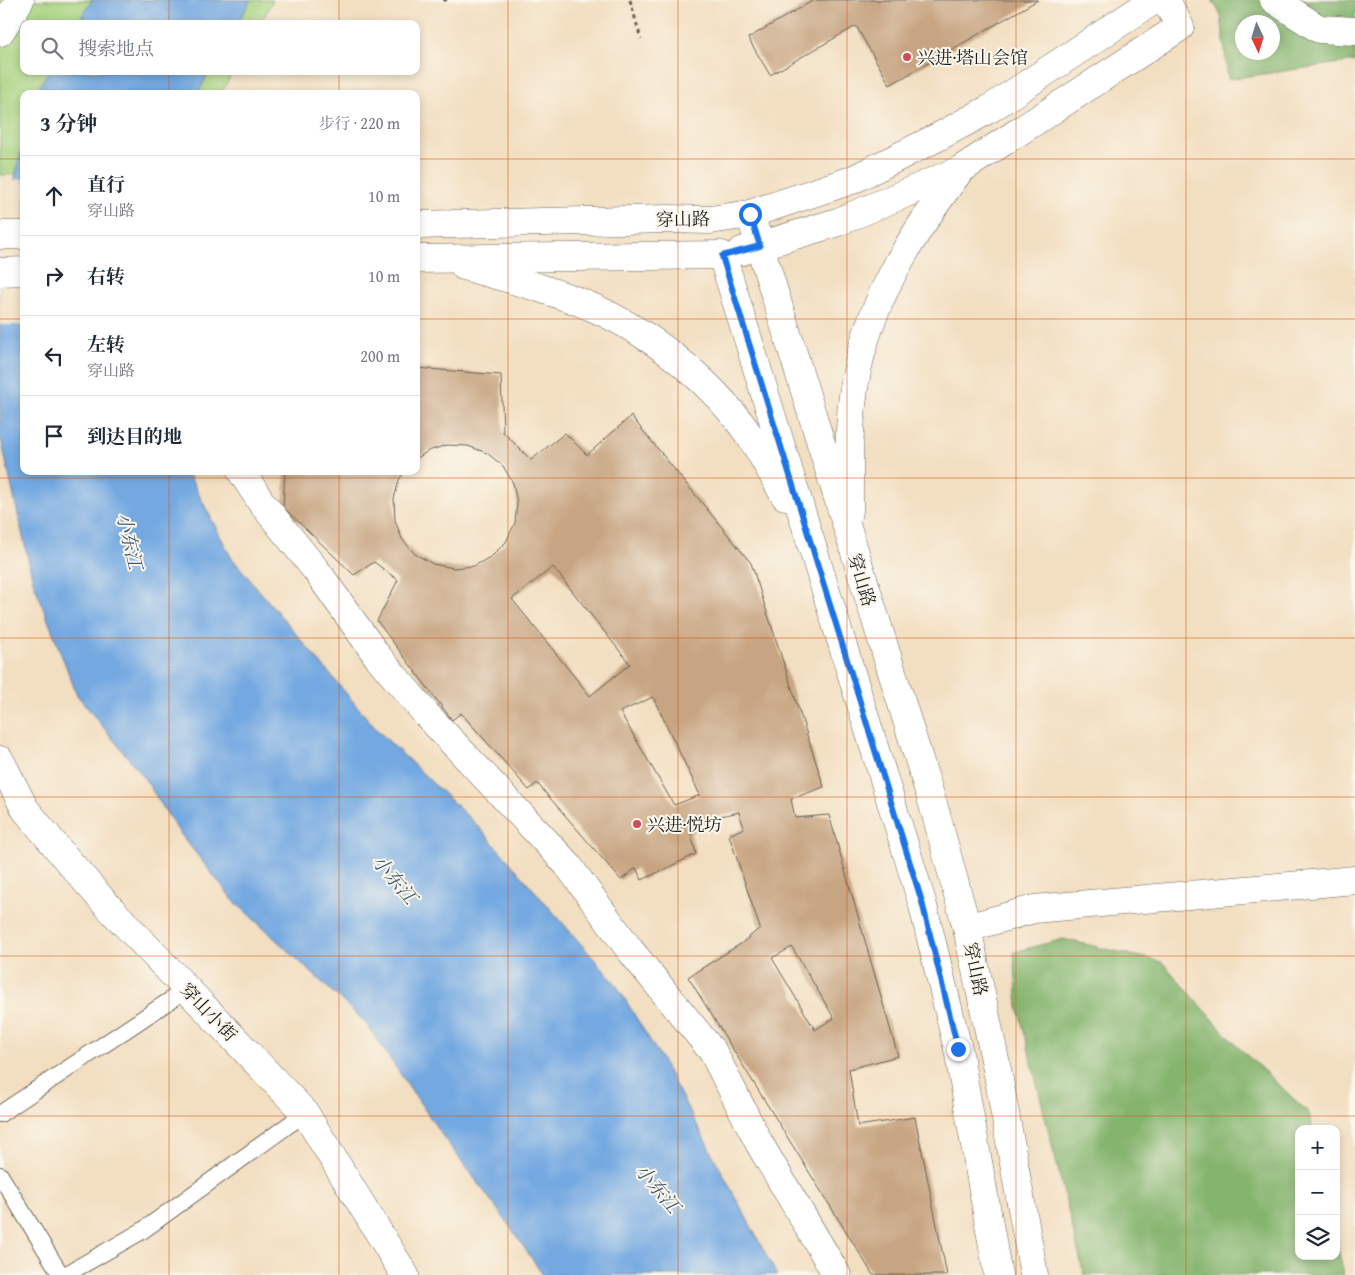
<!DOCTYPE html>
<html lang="zh">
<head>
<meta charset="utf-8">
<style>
	:root { --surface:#fff; --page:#f6f6f7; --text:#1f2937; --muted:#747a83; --line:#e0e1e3 }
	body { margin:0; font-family:"Gentium Book Plus","Noto Serif SC",serif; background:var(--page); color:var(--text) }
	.controls { position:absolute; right:15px; bottom:15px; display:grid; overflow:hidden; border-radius:10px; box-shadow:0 2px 8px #0003 }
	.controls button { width:45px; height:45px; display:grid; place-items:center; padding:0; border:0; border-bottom:1px solid var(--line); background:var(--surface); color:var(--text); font:25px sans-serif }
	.compass { position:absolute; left:1235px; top:15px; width:45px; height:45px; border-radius:50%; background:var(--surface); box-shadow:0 2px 8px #0003; rotate:176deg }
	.stop { position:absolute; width:15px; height:15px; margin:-11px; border:4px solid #1a73e8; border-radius:50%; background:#fff }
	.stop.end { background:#1a73e8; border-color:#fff; box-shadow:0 1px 5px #0008 }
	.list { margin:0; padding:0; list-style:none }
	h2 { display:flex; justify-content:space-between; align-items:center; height:65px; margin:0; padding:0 20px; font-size:21px }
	h2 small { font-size:16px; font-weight:400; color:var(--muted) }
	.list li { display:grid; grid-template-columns:32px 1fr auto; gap:15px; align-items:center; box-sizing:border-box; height:80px; padding:0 20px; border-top:1px solid var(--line) }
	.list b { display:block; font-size:19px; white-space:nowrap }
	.list p { margin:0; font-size:16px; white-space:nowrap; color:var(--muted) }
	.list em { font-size:16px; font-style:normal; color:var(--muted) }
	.icon { flex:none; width:28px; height:28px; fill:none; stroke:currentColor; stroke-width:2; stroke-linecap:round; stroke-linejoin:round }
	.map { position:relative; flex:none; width:1355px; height:1275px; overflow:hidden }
	.search { position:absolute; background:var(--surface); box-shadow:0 2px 8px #0003; left:20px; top:20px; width:400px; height:55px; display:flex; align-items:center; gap:12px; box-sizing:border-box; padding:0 18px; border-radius:10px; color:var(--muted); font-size:19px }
	.panel { position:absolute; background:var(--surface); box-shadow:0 2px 8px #0003; left:20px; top:90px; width:400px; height:385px; border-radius:10px }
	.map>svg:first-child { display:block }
	.green { fill:#a6d27e; stroke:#61774d }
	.forest { fill:#84b46d; stroke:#506844; fill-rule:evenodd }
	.water { fill:#73a8e1; stroke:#48627e }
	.pier { fill:#f2dec0 }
	.building { fill:#c7a582; fill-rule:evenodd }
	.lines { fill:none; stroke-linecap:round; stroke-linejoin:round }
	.service-casing { stroke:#676055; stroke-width:18 }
	.minor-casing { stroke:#676055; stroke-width:29 }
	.tertiary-casing { stroke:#676055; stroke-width:29 }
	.secondary-casing { stroke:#676055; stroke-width:29 }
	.path { stroke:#676055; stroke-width:3; stroke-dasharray:4 4; stroke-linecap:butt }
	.service { stroke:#fff; stroke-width:16 }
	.minor { stroke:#fff; stroke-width:28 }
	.tertiary { stroke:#fff; stroke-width:28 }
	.secondary { stroke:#fff; stroke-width:28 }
	.route { stroke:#1a73e8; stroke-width:6 }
	.grid { fill:none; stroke:#d4530e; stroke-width:1; stroke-opacity:0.55 }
	.poi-dot { fill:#d1495b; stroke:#fbf7ec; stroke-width:2 }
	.labels { text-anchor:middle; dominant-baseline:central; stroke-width:4; stroke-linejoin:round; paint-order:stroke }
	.poi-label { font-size:18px; fill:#1c1c1c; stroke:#fbf7ec; text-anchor:start }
	.street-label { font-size:18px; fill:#1c1c1c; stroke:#fbf7ec }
	.water-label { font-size:19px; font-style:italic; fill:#435b75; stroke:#fbf7ec }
</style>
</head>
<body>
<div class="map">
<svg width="1355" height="1275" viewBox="0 0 1355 1275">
	<rect width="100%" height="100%" fill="#fbf7ec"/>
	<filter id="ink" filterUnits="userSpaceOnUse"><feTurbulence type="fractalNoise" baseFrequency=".02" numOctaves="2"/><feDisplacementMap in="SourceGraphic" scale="10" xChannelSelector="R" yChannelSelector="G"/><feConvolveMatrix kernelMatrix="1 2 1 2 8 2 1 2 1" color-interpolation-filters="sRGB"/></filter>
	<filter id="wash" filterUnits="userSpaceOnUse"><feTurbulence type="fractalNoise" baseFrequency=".0096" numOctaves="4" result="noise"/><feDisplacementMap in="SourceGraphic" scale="20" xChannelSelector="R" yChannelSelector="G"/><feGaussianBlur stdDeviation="1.12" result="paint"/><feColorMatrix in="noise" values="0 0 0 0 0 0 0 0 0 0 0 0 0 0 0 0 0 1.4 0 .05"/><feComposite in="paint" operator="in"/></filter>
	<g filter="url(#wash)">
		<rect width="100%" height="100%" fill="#f2dec0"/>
		<path class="green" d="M 0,0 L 273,0 L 260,24 L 24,24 L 24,71 L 233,71 L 221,94 L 24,94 L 24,174 L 0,175 Z"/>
		<g class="forest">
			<path d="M 1212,0 L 1355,0 L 1355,61 L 1228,79 L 1221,15 ZM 1242,22 L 1272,22 L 1272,52 L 1242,52 Z"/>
			<path d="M 1063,939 L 1162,962 L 1236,1045 L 1309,1113 L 1312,1129 L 1299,1129 L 1299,1256 L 1336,1256 L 1336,1239 L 1344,1275 L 1084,1275 L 1018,1007 L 1014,952 Z"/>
		</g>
		<g class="water">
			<path d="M 92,0 L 251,0 L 237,24 L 77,24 Z"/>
			<path d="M 49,71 L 209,71 L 198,94 L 35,94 Z"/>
			<path d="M 24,139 L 24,471 L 187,471 L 231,557 L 377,730 L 479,827 L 615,983 L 662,1060 L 777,1275 L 543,1275 L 504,1218 L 442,1135 L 365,1022 L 233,900 L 179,832 L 143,776 L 77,695 L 33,581 L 0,435 L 0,242 Z"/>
		</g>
		<path class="pier" d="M 24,179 L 24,325 L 0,325 L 0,231 L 12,180 Z"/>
		<g id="blocks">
			<g class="building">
				<path d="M 814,0 L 1038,0 L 890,85 L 856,26 L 770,75 L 748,38 Z"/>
				<path d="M 416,368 L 501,375 L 503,432 L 531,460 L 565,433 L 587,455 L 631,416 L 751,563 L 824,787 L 791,799 L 795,818 L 829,815 L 898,1056 L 849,1069 L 858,1126 L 915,1117 L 947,1275 L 873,1275 L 688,977 L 742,943 L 760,928 L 729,835 L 744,828 L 739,812 L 707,819 L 691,834 L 696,854 L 642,880 L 636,868 L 621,880 L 537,783 L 529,790 L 461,713 L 452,720 L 377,621 L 398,580 L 374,562 L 354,575 L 283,507 L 285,471 L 405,471 L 399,480 L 394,499 L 395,520 L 402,539 L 415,554 L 433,564 L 454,568 L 474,566 L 492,556 L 506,542 L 515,523 L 517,503 L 513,483 L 503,466 L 487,453 L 468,446 L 447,445 L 428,451 L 416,459 ZM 553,567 L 630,664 L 590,696 L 512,599 ZM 653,697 L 700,795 L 674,805 L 620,712 ZM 792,947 L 834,1018 L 815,1030 L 772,958 Z"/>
			</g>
		</g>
	</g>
	<g filter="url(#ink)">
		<use href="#blocks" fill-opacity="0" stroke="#676055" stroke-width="1"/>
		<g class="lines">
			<g class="service-casing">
				<g id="service">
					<path d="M 0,1114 L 187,989"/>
					<path d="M 0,1175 L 61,1275"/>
					<path d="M 65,1275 L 142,1231 L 305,1113"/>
				</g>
			</g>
			<g class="minor-casing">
				<g id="minor">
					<path d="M 1274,0 L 1319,29 L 1355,31"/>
					<path d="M 0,32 L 20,0"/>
					<path d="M 241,471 L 261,502 L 316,570 L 378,657 L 427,715 L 567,864 L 630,950 L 713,1052 L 759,1143 L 837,1275"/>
					<path d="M 967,928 L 1034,909 L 1355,880"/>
				</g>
			</g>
			<g class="tertiary-casing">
				<path id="tertiary" d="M 0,760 L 25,809 L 64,856 L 104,902 L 305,1113 L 405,1275"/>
			</g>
			<g class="secondary-casing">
				<g id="secondary">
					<path d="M 750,214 L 852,180 L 938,137 L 991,108 L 1154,0"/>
					<path d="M 416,225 L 668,219 L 710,220 L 750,214 L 935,811 L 967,928 L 997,1069 L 1034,1275"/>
					<path d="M 0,235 L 24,235"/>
					<path d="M 742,251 L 838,222 L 960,170 L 1180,27 L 1166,0"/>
					<path d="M 416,259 L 722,255 L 922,902 L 958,1049 L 998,1275"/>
					<path d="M 464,266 C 508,279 553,290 594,308 C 656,336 718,386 755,444 C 766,461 775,479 785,496"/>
					<path d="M 0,272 L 24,271"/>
					<path d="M 849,511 C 849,468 848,425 855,382 C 868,303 911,236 958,173"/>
				</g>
			</g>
			<g class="path">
				<path d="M 443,0 L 451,0"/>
				<path d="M 630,0 L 641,39"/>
			</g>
			<use href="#service" class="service"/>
			<use href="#minor" class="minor"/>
			<use href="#tertiary" class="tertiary"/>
			<use href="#secondary" class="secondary"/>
		</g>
	</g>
	<g class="lines" filter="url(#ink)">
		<path class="route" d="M 750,214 L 760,246 L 722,256 L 922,902 L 958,1049"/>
	</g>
	<path class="grid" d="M 169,0 L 169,24M 339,0 L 339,24M 508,0 L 508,1275M 678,0 L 678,1275M 847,0 L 847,1275M 1016,0 L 1016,1275M 1186,0 L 1186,1275M 169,71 L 169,94M 339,71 L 339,94M 0,159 L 24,159M 416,159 L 1355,159M 0,319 L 24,319M 416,319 L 1355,319M 169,471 L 169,1275M 339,471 L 339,1275M 0,478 L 1355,478M 0,638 L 1355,638M 0,797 L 1355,797M 0,956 L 1355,956M 0,1116 L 1355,1116"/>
	<g class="poi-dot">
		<circle cx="907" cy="57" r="5"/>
		<circle cx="637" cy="824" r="5"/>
	</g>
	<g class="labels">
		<g class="poi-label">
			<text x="917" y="57">兴进·塔山会馆</text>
			<text x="647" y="824">兴进·悦坊</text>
		</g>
		<g class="street-label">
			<text transform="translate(683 219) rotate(-1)">穿山路</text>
			<text transform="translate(862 580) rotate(73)">穿山路</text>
			<text transform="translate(976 969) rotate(78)">穿山路</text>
			<text transform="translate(209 1012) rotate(46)">穿山小街</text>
		</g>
		<g class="water-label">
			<text transform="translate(130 541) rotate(77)">小东江</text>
			<text transform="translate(395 879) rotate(50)">小东江</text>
			<text transform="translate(658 1188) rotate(50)">小东江</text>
		</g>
	</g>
</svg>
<div class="controls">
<button>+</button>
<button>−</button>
<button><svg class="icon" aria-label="layers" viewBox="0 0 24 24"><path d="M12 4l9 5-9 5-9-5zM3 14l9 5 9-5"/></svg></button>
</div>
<svg class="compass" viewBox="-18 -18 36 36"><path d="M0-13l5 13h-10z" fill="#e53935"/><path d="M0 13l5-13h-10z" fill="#747a83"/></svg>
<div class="stop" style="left:750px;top:214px"></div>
<div class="stop end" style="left:958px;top:1049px"></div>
<div class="search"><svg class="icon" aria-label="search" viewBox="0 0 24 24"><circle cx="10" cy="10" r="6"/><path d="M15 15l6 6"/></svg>搜索地点</div>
<section class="panel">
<h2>3 分钟<small>步行 · 220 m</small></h2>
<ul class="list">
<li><svg class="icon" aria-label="ahead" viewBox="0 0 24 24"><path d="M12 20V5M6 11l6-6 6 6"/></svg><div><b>直行</b><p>穿山路</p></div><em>10 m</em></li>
<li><svg class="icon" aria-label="right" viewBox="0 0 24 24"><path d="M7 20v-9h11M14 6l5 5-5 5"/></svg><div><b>右转</b></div><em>10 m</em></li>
<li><svg class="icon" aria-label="left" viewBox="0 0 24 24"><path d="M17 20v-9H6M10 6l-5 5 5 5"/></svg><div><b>左转</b><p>穿山路</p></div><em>200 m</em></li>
<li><svg class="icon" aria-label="arrive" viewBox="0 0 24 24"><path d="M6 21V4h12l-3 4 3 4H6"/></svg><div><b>到达目的地</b></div></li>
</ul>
</section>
</div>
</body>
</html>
